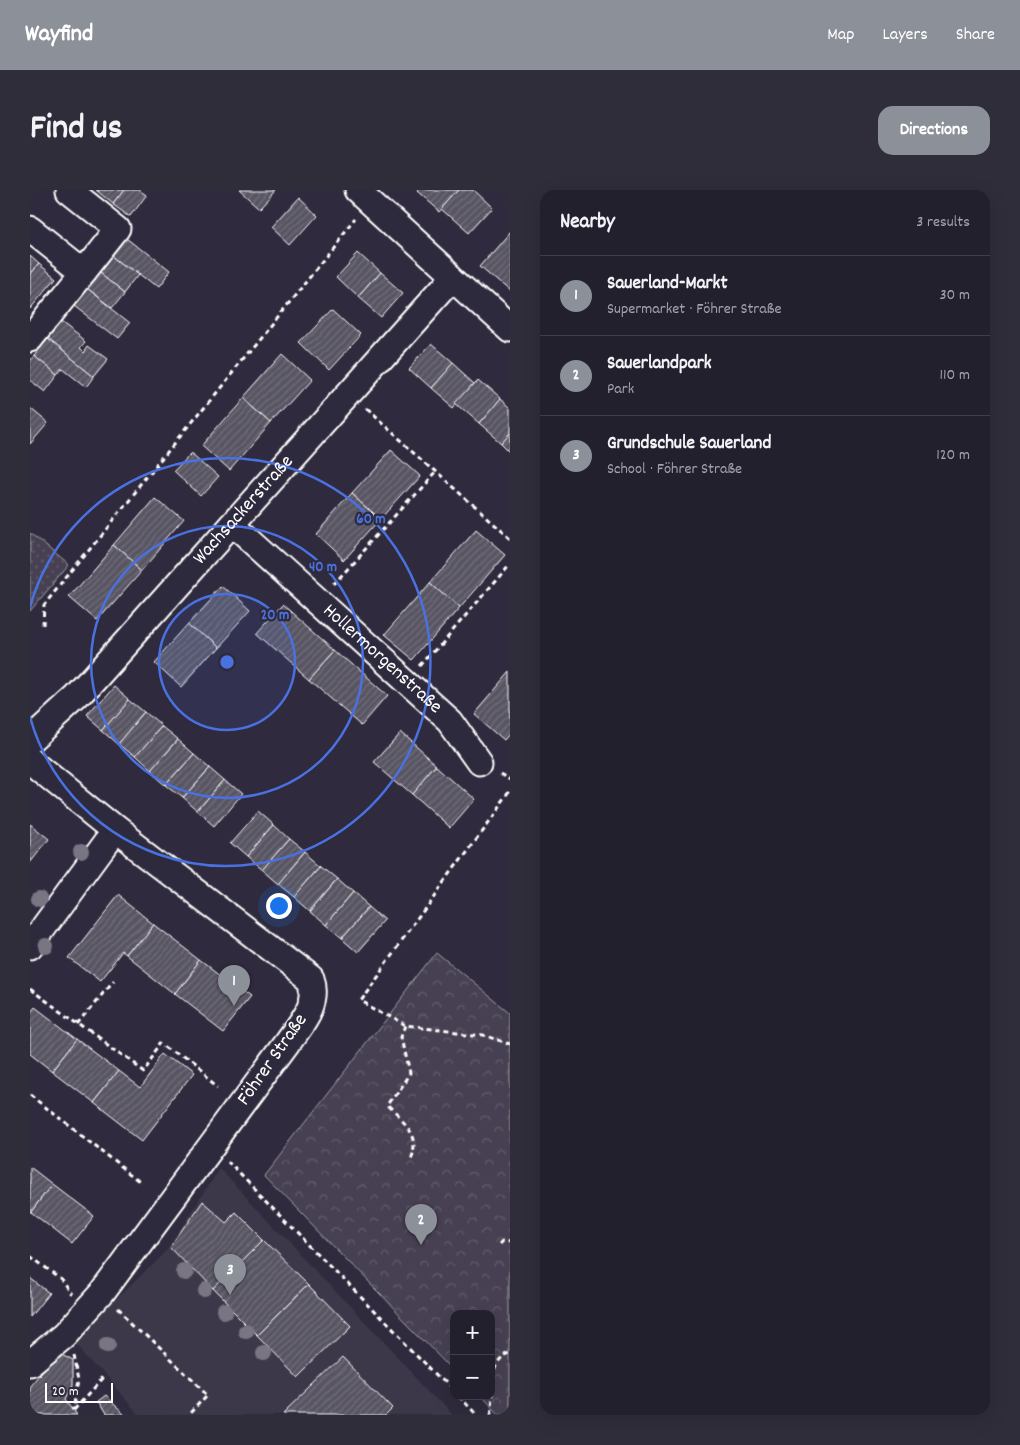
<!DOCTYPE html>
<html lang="en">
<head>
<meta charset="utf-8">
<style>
	:root { --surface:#23202e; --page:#2f2d3a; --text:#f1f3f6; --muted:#a3a3aa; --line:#403e4a; --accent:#8c9099 }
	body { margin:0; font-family:Dekko,sans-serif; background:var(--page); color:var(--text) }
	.controls { position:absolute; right:15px; bottom:15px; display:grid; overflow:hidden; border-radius:10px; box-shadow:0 5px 20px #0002 }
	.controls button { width:45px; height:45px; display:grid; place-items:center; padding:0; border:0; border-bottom:1px solid var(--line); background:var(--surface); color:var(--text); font:25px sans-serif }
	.scale { position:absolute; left:15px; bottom:12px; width:68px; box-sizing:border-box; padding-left:5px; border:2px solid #fff; border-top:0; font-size:14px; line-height:18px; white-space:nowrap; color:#fff; -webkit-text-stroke:4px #2f2a3d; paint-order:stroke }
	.you { position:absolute; left:248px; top:715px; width:18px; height:18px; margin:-12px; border:4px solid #fff; border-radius:50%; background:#1a73e8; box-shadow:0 0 0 8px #1a73e833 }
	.badge { display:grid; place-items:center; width:32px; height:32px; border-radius:50%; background:var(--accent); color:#fff; font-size:16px; font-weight:700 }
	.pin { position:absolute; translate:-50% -41px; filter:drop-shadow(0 1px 2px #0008) }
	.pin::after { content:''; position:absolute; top:26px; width:18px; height:15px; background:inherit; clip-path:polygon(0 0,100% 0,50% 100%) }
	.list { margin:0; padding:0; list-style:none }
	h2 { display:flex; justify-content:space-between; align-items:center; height:65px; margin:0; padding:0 20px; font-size:21px }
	h2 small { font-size:16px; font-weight:400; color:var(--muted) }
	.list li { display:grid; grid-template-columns:32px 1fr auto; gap:15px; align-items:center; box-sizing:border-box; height:80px; padding:0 20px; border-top:1px solid var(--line) }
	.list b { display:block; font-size:19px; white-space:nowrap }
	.list p { margin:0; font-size:16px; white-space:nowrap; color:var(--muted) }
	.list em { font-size:16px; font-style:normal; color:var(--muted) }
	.map { position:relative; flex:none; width:480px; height:1225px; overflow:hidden; border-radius:15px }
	header { display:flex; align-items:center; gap:30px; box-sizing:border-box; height:70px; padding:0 25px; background:var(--accent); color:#fff }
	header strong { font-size:24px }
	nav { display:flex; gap:28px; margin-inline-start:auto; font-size:18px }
	.intro { display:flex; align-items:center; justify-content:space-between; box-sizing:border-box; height:120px; padding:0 30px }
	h1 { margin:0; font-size:35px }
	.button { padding:12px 22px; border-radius:15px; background:var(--accent); color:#fff; font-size:18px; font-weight:700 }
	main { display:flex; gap:30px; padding:0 30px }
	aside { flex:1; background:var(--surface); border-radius:15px; box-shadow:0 5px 20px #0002 }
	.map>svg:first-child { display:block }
	.built { fill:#3c3749 }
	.park { fill:url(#park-crowns); stroke:#a2a0a8 }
	.garden { fill:url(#garden-dots); stroke:#a2a0a8 }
	.building { fill:url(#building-hatch); stroke:#fff }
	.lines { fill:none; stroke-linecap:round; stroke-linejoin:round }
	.minor-casing { stroke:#fff; stroke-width:29 }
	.path { stroke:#fff; stroke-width:3; stroke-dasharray:5 4; stroke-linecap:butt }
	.minor { stroke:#2f2a3d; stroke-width:25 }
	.tree { fill:#797582 }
	.ring { fill:none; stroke:#4a71e0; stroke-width:2.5 }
	.labels { text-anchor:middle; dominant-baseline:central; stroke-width:4.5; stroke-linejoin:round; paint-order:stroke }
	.street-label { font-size:20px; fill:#fff; stroke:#2f2a3d }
	.centre { fill:#4a71e0; stroke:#2f2a3d; stroke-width:2.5 }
	.ring-label { font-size:15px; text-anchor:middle; font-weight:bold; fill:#4a71e0; stroke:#2f2a3d; stroke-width:4.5; stroke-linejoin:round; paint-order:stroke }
</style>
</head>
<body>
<header>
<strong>Wayfind</strong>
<nav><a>Map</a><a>Layers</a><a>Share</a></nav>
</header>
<div class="intro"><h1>Find us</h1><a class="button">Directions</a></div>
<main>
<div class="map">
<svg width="480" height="1225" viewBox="0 0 480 1225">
	<defs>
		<pattern id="park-crowns" width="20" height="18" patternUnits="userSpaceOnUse" patternTransform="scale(1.25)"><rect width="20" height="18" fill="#464152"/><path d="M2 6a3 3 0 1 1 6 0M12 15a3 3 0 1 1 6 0" fill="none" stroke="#625e6c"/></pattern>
		<pattern id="garden-dots" width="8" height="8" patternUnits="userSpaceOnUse" patternTransform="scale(1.25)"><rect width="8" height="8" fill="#464152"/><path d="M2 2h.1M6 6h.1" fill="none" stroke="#625e6c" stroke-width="1.8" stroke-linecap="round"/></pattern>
		<pattern id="building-hatch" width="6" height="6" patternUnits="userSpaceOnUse" patternTransform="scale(1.25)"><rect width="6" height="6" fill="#595564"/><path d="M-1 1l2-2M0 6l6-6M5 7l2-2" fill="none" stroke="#726e7b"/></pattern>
	</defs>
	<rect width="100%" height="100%" fill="#2f2a3d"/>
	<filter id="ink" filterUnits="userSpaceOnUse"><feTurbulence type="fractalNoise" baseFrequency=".02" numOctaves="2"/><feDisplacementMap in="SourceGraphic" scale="10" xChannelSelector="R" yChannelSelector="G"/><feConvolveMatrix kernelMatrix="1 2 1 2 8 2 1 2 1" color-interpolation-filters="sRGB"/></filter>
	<g filter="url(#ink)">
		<path class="built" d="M 189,978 L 422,1225 L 109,1225 L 44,1151 L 137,1060 Z"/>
		<path class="park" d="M 407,763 L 480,823 L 480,1225 L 468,1225 L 450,1206 L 461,1206 L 461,1124 L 424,1124 L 424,1180 L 234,985 Z"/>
		<path class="garden" d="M 0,343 L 39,375 L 0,421 Z"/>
		<g class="building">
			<path d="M 66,0 L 94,0 L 83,14 Z"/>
			<path d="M 94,0 L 110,0 L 117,5 L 101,27 L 83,14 Z"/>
			<path d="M 209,0 L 246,0 L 229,18 Z"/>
			<path d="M 390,0 L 429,0 L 409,22 L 387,3 Z"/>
			<path d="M 429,0 L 443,0 L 462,18 L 439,43 L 412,19 Z"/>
			<path d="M 268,7 L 287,25 L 260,55 L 241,37 Z"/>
			<path d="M 480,41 L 480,102 L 450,76 Z"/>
			<path d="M 97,49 L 139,82 L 126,99 L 84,66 Z"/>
			<path d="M 328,63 L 350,83 L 328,108 L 306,87 Z"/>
			<path d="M 0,66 L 9,74 L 0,85 Z"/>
			<path d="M 84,66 L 108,85 L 95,102 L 71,83 Z"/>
			<path d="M 9,74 L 26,88 L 0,119 L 0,85 Z"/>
			<path d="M 71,83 L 95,102 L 82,118 L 57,99 Z"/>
			<path d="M 350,83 L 373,103 L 351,128 L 328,108 Z"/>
			<path d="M 57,99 L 100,133 L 87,149 L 44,116 Z"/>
			<path d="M 303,119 L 331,145 L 299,180 L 271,153 Z"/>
			<path d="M 31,132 L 56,151 L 51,157 L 55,161 L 59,155 L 78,169 L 64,186 L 18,149 Z"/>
			<path d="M 18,149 L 64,186 L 56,197 L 33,179 L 28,185 L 4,166 Z"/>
			<path d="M 401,154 L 423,173 L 401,198 L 379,178 Z"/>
			<path d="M 252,164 L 280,190 L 241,233 L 213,208 Z"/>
			<path d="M 4,166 L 28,185 L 15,202 L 0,190 L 0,171 Z"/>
			<path d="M 423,173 L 445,193 L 424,218 L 401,198 Z"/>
			<path d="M 448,190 L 470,209 L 449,234 L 426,214 Z"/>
			<path d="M 213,208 L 241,233 L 199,281 L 171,256 Z"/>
			<path d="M 470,209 L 480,218 L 480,243 L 471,253 L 449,234 Z"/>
			<path d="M 0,218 L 18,233 L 0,254 Z"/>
			<path d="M 480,243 L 480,262 L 471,253 Z"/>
			<path d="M 361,260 L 390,286 L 351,329 L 322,303 Z"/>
			<path d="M 160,262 L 188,287 L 171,306 L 143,280 Z"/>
			<path d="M 322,303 L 351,329 L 314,370 L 286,344 Z"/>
			<path d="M 125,307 L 154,331 L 112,380 L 84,355 Z"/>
			<path d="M 446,340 L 475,365 L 429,418 L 400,392 Z"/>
			<path d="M 84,355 L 112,380 L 67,431 L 39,407 Z"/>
			<path d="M 400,392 L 429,418 L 384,470 L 354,445 Z"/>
			<path d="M 193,396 L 220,421 L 186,458 L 159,433 Z"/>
			<path d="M 253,414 L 305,460 L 279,489 L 227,443 Z"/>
			<path d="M 159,433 L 186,458 L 151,497 L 124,472 Z"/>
			<path d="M 305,460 L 357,506 L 332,535 L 279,489 Z"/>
			<path d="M 480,482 L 480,543 L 474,550 L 444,524 Z"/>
			<path d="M 84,495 L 100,509 L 73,540 L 57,526 Z"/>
			<path d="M 100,509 L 116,522 L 89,554 L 73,540 Z"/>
			<path d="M 116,522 L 132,536 L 105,567 L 89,554 Z"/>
			<path d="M 132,536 L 148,549 L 120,581 L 105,567 Z"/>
			<path d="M 370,543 L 407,576 L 382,605 L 344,572 Z"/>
			<path d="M 148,549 L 164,563 L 136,595 L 120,581 Z"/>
			<path d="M 164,563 L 180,577 L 152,608 L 136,595 Z"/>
			<path d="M 407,576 L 444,609 L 419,638 L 382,605 Z"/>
			<path d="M 180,577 L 195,590 L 168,622 L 152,608 Z"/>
			<path d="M 195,590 L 211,604 L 184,636 L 168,622 Z"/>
			<path d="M 228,621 L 244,635 L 216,667 L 200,653 Z"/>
			<path d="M 0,634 L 19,649 L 0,673 Z"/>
			<path d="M 244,635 L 259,649 L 232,680 L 216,667 Z"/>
			<path d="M 259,649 L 275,662 L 248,694 L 232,680 Z"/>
			<path d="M 275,662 L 291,676 L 264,707 L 248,694 Z"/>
			<path d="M 291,676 L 307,689 L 280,721 L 264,707 Z"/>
			<path d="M 307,689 L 323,703 L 296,735 L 280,721 Z"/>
			<path d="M 323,703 L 339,717 L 312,748 L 296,735 Z"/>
			<path d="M 88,705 L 123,733 L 97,766 L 93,763 L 70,792 L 39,768 Z"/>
			<path d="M 339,717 L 355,731 L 328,762 L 312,748 Z"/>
			<path d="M 123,733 L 171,770 L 145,804 L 97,766 Z"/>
			<path d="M 171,770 L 220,807 L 193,841 L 145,804 Z"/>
			<path d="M 5,817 L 47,849 L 22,881 L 0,864 L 0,823 Z"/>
			<path d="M 47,849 L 89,881 L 64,913 L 22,881 Z"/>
			<path d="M 135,864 L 162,885 L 112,950 L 64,913 L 89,881 L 110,897 Z"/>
			<path d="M 0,977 L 22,994 L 1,1022 L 0,1022 Z"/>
			<path d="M 22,994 L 64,1026 L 42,1054 L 1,1022 Z"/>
			<path d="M 172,1011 L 196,1032 L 206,1022 L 234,1050 L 183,1101 L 141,1057 Z"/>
			<path d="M 234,1050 L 279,1094 L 227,1145 L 183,1101 Z"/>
			<path d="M 0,1088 L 19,1103 L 0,1127 Z"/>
			<path d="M 279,1094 L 320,1136 L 268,1187 L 227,1145 Z"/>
			<path d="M 28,1162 L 43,1170 L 43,1195 L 36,1209 L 47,1225 L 0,1225 L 0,1196 Z"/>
			<path d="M 313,1167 L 363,1218 L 356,1225 L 253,1225 Z"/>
			<path d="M 74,1206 L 95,1225 L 74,1225 L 66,1212 Z"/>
		</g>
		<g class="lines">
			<g class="minor-casing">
				<g id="minor">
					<path d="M 328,0 L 480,139"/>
					<path d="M 0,39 L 54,82 L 88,39 L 39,0"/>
					<path d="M 0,149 L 54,82"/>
					<path id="s1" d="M 202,334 L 420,531 L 449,572"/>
					<path id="s2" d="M 0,550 L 47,507 L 423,87"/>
					<path d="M 0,571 L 85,640 L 281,789 C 290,813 271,833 258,852 L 72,1103 L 34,1145 L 0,1173"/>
					<path d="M 0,756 L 85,640"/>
				</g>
			</g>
			<g class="path">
				<path d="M 335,219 L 480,348"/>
				<path d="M 304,394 L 406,281"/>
				<path d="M 13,435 L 14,415 L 326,29"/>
				<path d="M 392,476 L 480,374"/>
				<path d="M 470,583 L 480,589"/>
				<path d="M 480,602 L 328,810 L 375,836 L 453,845 L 480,854"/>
				<path d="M 0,799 L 113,881 L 134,853 L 188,896"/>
				<path d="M 48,835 L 83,792"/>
				<path d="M 375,836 L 371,847 L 379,883 L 357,916 C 373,932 391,943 381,968"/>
				<path d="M 0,905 L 112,993"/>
				<path d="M 197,971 L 424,1202"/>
				<path d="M 469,1055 L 472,1052 L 480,1053"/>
				<path d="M 0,1066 L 31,1089 L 41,1104"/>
				<path d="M 88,1119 L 178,1205 L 159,1225"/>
				<path d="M 44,1165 L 49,1189 L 44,1220"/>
				<path d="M 428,1206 L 446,1225"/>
				<path d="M 44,1220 L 73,1188"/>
				<path d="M 460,1225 C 465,1204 455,1173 480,1164"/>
			</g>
			<use href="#minor" class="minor"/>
		</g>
		<g class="tree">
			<circle cx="51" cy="662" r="8"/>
			<circle cx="9" cy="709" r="8"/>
			<circle cx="16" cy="756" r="8"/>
			<circle cx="154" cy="1081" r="8"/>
			<circle cx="174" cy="1101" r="8"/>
			<circle cx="194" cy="1122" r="8"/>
			<circle cx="216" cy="1141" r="8"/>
			<circle cx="78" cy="1156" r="8"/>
			<circle cx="234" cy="1163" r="8"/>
		</g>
	</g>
	<circle cx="197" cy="472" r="68" fill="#4a71e0" fill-opacity=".12"/>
	<g class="ring">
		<circle cx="197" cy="472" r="68"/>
		<circle cx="197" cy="472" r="136"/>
		<path d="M0 417A204 204 0 1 1 0 527"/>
	</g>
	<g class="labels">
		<g class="street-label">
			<text stroke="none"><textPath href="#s2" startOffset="314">Wachsackerstraße</textPath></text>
			<text stroke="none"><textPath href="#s1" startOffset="202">Hollermorgenstraße</textPath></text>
			<text transform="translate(243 870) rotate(-55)">Föhrer Straße</text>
		</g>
	</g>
	<circle cx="197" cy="472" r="8" class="centre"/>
	<g class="ring-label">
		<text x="341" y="333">60 m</text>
		<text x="293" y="381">40 m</text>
		<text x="245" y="429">20 m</text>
	</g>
</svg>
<div class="controls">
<button>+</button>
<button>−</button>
</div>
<div class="scale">20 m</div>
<div class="you"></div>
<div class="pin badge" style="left:204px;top:816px">1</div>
<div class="pin badge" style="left:391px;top:1055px">2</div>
<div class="pin badge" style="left:200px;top:1105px">3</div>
</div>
<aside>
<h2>Nearby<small>3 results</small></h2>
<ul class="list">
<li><span class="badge">1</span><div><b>Sauerland-Markt</b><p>Supermarket · Föhrer Straße</p></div><em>30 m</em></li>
<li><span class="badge">2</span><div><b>Sauerlandpark</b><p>Park</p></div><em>110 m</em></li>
<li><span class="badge">3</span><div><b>Grundschule Sauerland</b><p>School · Föhrer Straße</p></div><em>120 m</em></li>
</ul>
</aside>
</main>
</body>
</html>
